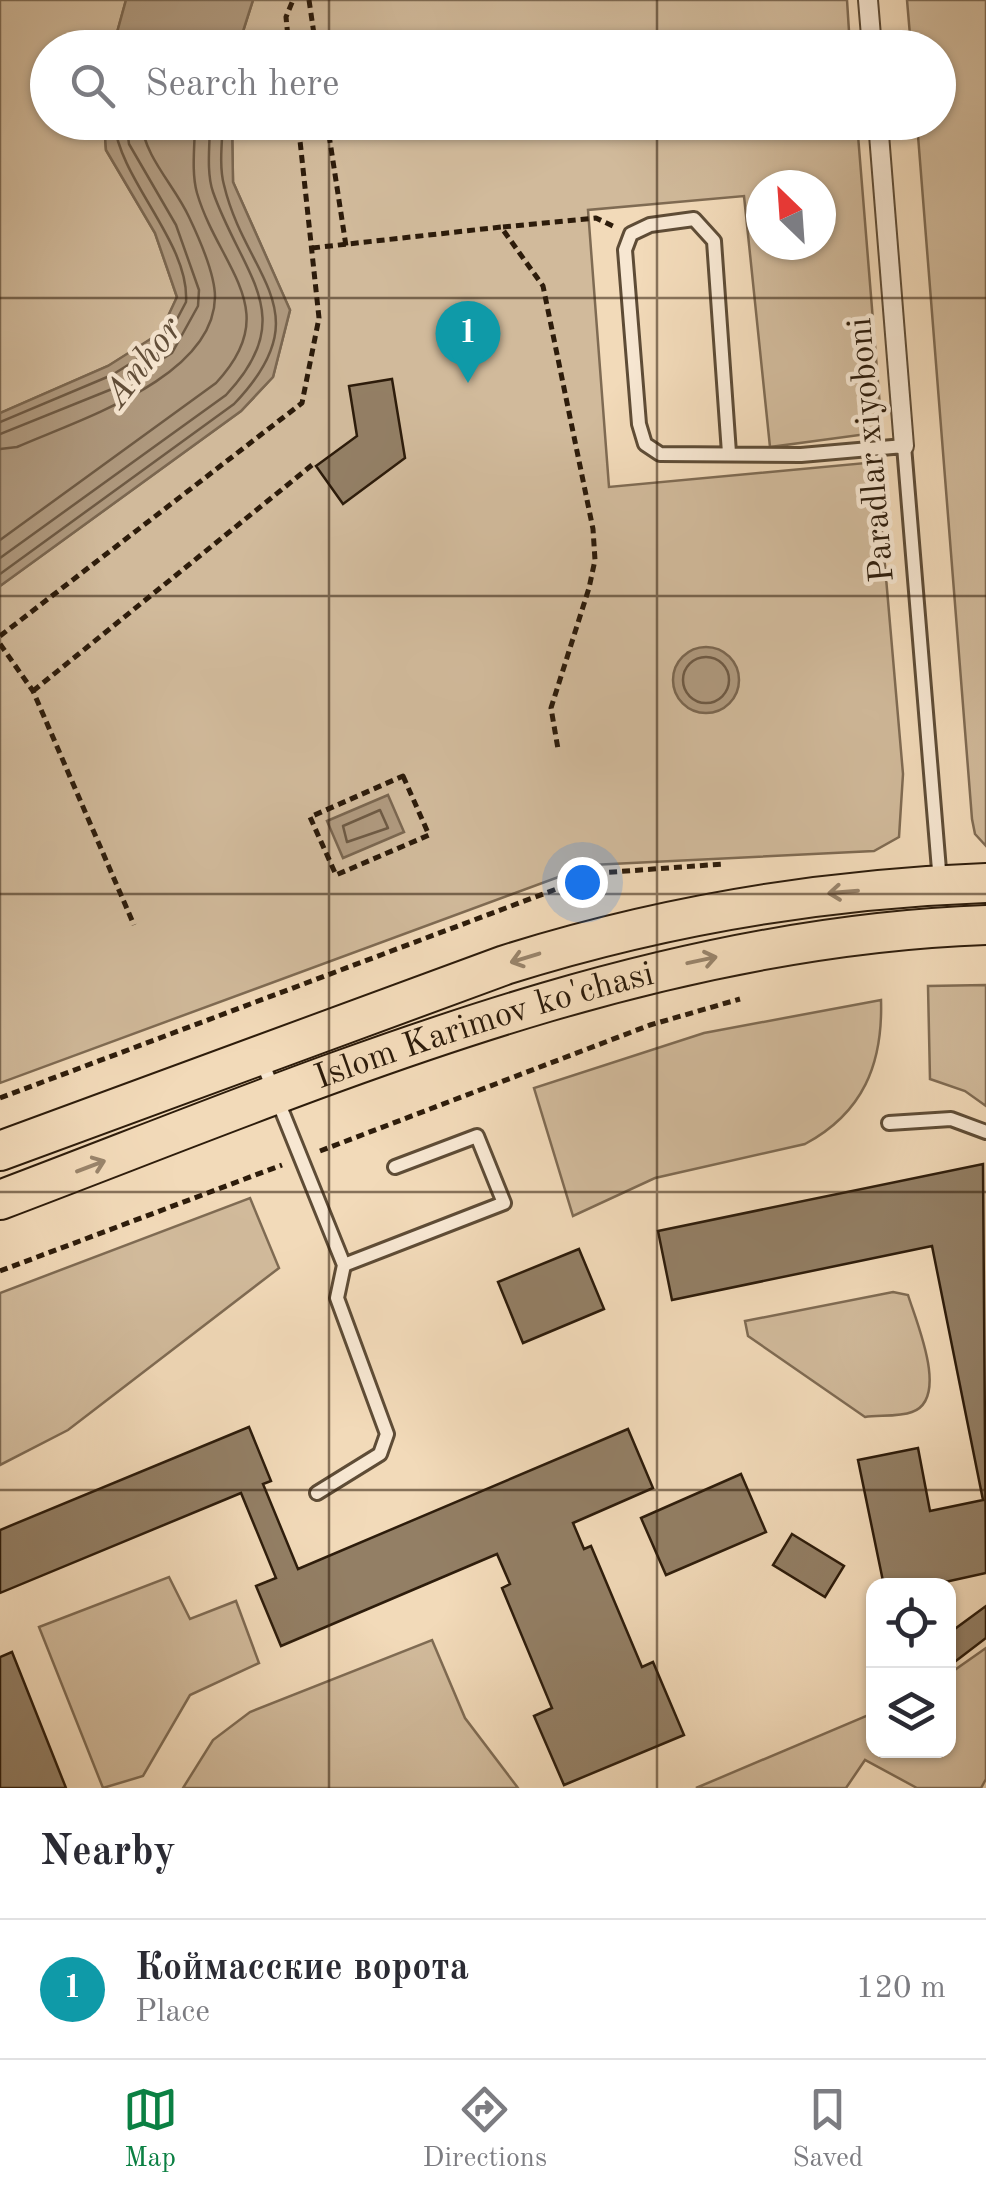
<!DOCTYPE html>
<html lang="en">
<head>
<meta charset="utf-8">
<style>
	:root { --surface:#fff; --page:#f7f7f7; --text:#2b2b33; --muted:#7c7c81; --line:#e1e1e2; --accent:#0b8043 }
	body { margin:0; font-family:"Old Standard TT",serif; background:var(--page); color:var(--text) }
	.controls { position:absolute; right:30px; bottom:30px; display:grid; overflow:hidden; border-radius:20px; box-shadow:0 2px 8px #0004 }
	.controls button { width:90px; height:90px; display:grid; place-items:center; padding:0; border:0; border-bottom:2px solid var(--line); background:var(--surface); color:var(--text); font:50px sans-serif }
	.compass { position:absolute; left:746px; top:170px; width:90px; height:90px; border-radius:50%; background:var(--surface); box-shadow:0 2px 8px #0004; rotate:335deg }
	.you { position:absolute; left:582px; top:882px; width:35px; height:35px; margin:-25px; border:8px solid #fff; border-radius:50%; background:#1a73e8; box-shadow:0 0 0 15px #1a73e833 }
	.badge { display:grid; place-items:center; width:65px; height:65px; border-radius:50%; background:var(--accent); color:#fff; font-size:32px; font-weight:700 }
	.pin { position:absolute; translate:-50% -82px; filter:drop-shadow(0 2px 5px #0008) }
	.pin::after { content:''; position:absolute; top:52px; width:35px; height:30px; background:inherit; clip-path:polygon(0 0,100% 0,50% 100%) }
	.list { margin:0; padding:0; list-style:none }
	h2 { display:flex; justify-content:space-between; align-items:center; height:130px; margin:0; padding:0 40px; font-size:42px }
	h2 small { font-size:32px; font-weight:400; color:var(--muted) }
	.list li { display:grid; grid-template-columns:65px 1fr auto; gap:30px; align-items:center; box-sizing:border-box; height:140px; padding:0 40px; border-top:2px solid var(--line) }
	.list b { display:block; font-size:38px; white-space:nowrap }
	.list p { margin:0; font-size:32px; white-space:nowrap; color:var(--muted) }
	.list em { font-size:32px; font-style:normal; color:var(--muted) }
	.icon { flex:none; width:55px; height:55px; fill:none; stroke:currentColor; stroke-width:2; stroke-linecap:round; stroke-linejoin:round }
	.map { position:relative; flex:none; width:986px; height:1788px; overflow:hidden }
	.search { position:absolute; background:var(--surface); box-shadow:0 2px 8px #0004; left:30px; right:30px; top:30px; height:110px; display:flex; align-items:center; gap:25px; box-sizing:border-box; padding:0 35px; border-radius:55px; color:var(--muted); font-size:38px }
	.sheet { height:270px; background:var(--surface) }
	nav { display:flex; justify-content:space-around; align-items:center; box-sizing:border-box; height:140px; border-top:2px solid var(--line); background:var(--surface); font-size:28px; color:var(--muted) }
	nav a { display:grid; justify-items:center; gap:5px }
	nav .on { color:var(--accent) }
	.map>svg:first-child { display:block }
	.green { fill:#d1ba9b; stroke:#7f6b53; stroke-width:2.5; fill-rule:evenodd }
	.water { fill:#af997e; stroke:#7b6750; stroke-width:2.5 }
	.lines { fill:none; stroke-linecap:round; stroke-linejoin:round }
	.shore { stroke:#6e5a44; stroke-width:2.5 }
	.building { fill:#937f65; stroke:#2d1c0b; stroke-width:2.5 }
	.service-casing { stroke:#5e4c36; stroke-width:18 }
	.pedestrian-casing { stroke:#5e4c36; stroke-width:22 }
	.primary-casing { stroke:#2d1c0b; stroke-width:42 }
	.path { stroke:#2d1c0b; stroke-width:5; stroke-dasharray:8 5; stroke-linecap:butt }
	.service { stroke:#f7e7d2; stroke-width:12 }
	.pedestrian { stroke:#f7e7d2; stroke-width:18 }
	.primary { stroke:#f2dab9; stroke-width:38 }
	.oneway { stroke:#99846b }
	.grid { fill:none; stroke:#2d1c0b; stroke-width:2.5; stroke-opacity:0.55 }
	.labels { text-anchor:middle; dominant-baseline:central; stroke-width:9; stroke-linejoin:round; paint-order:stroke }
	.street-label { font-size:35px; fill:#2d1c0b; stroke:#f7e7d2 }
	.water-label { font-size:38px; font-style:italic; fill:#614e39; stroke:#f7e7d2 }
</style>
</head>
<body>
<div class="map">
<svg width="986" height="1788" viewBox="0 0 986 1788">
	<rect width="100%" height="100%" fill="#f2dab9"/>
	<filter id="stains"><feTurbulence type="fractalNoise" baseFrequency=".002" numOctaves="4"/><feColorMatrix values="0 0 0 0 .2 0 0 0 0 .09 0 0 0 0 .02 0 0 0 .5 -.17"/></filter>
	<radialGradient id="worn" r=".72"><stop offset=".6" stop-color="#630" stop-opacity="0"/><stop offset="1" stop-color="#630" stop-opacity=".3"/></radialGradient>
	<g class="green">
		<path d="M 0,0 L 126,0 L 113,47 L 48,48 L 48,122 L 104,123 L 106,150 L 155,233 L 177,297 L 161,333 L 108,366 L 0,413 Z"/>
		<path d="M 253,0 L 847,0 L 850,47 L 238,47 Z"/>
		<path d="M 907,0 L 986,0 L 986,846 L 975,834 L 972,819 L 917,123 L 938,122 L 938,48 L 911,47 Z"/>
		<path d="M 232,123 L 857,123 L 882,432 L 770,447 L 744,196 L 588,210 L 609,487 L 876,462 L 903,774 L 899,837 L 874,851 L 591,865 L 0,1083 L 0,586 L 241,411 L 273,377 L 290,310 L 233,182 ZM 761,185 L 821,185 L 821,245 L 761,245 Z"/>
		<path d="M 986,985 L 986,1106 L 965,1091 L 930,1079 L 928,986 Z"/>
		<path d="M 881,1000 C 883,1064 863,1113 805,1144 L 655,1178 L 573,1216 L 534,1088 L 704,1033 Z"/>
		<path d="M 250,1198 L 279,1268 L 68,1430 L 0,1465 L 0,1293 Z"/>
		<path d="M 893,1292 L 908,1295 C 916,1321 950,1399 912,1412 C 899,1417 879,1415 865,1417 L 748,1336 L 745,1321 Z"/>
		<path d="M 169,1577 L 190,1619 L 236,1601 L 259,1663 L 190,1695 L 143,1776 L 103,1788 L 39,1627 Z"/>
		<path d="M 432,1640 L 465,1718 L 518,1788 L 183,1788 L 213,1740 L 250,1712 Z"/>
		<path d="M 986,1648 L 986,1779 L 981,1788 L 917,1788 L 865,1760 L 846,1788 L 696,1788 L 873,1713 L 874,1750 L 948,1750 L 949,1674 Z"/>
	</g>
	<g class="water">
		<path d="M 126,0 L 253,0 L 238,47 L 113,47 Z"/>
		<path d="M 104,123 L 232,123 L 233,182 L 290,310 L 273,377 L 241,411 L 0,586 L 0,413 L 108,366 L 160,333 L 177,297 L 155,233 L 106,150 Z"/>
		<circle cx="706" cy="680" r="33"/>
		<path d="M 388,795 L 404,832 L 343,858 L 327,821 Z"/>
	</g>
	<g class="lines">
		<g class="shore">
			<path d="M 0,422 L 112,375 L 165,342 L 186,302 C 190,243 120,181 114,122"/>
			<path d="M 0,434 L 117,387 L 172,353 L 198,306 L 199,290 L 176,225 L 129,144 L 126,122"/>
			<path d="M 0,449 L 17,447 C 78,420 214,378 215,297 C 215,274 199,238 189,217 C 175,186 145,158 141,122"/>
			<path d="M 0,540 L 216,383 C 285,310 219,268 197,193 C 191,172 195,144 195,122"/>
			<path d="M 0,558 L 226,395 C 301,316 242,275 213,192 C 206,172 210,144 210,122"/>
			<path d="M 0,574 L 234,404 C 323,311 246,278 224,185 C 219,167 222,142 223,122"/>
			<circle cx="706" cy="680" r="23"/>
			<path d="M 380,810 L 388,828 L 347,842 L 343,826 Z"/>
		</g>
	</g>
	<g class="building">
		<path d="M 392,379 L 405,458 L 343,504 L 316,466 L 357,436 L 349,386 Z"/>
		<path d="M 983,1164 L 986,1573 L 927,1586 L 884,1586 L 858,1460 L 918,1448 L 930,1511 L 983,1500 L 932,1246 L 672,1300 L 658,1231 Z"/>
		<path d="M 579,1249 L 604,1309 L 523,1343 L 498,1282 Z"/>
		<path d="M 249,1427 L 271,1481 L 263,1484 L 298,1569 L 628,1429 L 653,1488 L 573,1523 L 584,1549 L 591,1546 L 642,1667 L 653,1662 L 684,1735 L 564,1785 L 534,1716 L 552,1708 L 502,1588 L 510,1584 L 497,1554 L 281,1646 L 256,1586 L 276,1578 L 241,1493 L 0,1593 L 0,1530 Z"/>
		<path d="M 741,1474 L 766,1532 L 666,1575 L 641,1518 Z"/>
		<path d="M 792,1534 L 844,1566 L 825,1597 L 773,1565 Z"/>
		<path d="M 986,1606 L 986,1638 L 948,1667 L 948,1634 Z"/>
		<path d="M 12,1652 L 66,1788 L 0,1788 L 0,1657 Z"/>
	</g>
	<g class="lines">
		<g class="service-casing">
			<g id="service">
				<path d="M 729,453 L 714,241 L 694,219 L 650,225 L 631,234 L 625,250 L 639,424 L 645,444 L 660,454 L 801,455 L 904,446 L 940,882"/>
				<path d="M 261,1059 L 344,1265 L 337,1298 L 387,1434 L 380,1454 L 317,1493"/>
				<path d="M 889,1123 L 951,1119 L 986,1132"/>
				<path d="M 344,1265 L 504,1203 L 477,1136 L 395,1167"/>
			</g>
		</g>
		<g class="pedestrian-casing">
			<g id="pedestrian">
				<path d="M 868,0 L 872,48"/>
				<path d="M 878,122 L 904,446"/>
			</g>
		</g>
		<g class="primary-casing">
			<g id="primary">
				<path d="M 0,1151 L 505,965 C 664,915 820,889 986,883"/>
				<path id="s1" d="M 0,1200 C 320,1079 640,937 986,925"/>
			</g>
		</g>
		<g class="path">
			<path d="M 309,0 L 316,48"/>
			<path d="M 289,48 L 286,17 L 293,0"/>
			<path d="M 327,122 L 346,246"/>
			<path d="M 503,227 L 596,218 L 615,227"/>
			<path d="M 312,248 L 501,227 L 543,286 L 593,529 L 595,560 L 589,588 L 551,708 L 558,749"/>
			<path d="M 0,636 L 302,403 L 319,318 L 298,122"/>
			<path d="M 0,644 L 33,691 L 134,925"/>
			<path d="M 33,691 L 312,465"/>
			<path d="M 403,776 L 429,835 L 336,875 L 310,817 Z"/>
			<path d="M 0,1098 L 599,873 L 723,864"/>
			<path d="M 320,1151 L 650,1025 L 740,999"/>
			<path d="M 0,1271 L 282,1165"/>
		</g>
		<use href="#service" class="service"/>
		<use href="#pedestrian" class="pedestrian"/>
		<use href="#primary" class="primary"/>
	</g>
	<defs><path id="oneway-shaft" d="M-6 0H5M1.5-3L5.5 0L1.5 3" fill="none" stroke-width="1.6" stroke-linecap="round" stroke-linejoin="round" transform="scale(2.5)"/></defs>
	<g class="oneway">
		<use href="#oneway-shaft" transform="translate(843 892) rotate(175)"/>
		<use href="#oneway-shaft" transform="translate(525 958) rotate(163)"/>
		<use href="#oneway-shaft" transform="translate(702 960) rotate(-12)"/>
		<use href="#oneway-shaft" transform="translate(91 1166) rotate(-21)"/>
	</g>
	<path class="grid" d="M 329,0 L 329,48M 657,0 L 657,48M 329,122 L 329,1788M 657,122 L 657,1788M 0,298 L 986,298M 0,596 L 986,596M 0,894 L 986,894M 0,1192 L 986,1192M 0,1490 L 986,1490"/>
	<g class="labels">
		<g class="street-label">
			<text transform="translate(872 450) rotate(-95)">Paradlar xiyoboni</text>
			<text stroke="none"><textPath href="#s1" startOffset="515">Islom Karimov ko'chasi</textPath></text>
		</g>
		<g class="water-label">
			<text transform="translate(144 363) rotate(-52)">Anhor</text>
		</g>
	</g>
	<rect width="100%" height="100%" filter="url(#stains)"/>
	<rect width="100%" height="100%" fill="url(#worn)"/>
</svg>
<div class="controls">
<button><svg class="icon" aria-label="locate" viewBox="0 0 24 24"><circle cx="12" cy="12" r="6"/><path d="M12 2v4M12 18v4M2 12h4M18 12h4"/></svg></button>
<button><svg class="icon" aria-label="layers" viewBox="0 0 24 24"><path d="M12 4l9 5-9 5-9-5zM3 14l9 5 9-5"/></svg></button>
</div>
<svg class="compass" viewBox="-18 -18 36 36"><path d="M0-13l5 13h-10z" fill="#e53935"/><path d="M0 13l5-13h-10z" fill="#7c7c81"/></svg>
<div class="you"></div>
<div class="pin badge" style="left:468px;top:383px;background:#0f9aa8">1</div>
<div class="search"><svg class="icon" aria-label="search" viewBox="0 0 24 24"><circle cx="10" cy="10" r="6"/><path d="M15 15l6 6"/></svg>Search here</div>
</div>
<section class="sheet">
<h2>Nearby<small></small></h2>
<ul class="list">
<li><span class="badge" style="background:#0f9aa8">1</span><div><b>Коймасские ворота</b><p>Place</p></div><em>120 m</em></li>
</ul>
</section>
<nav>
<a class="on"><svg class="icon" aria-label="map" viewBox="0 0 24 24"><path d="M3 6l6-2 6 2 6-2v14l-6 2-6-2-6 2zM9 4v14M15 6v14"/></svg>Map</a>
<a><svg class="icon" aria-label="directions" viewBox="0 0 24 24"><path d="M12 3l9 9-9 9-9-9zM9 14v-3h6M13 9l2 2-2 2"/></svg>Directions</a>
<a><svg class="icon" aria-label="saved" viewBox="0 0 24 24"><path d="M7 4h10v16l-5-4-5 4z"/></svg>Saved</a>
</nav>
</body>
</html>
